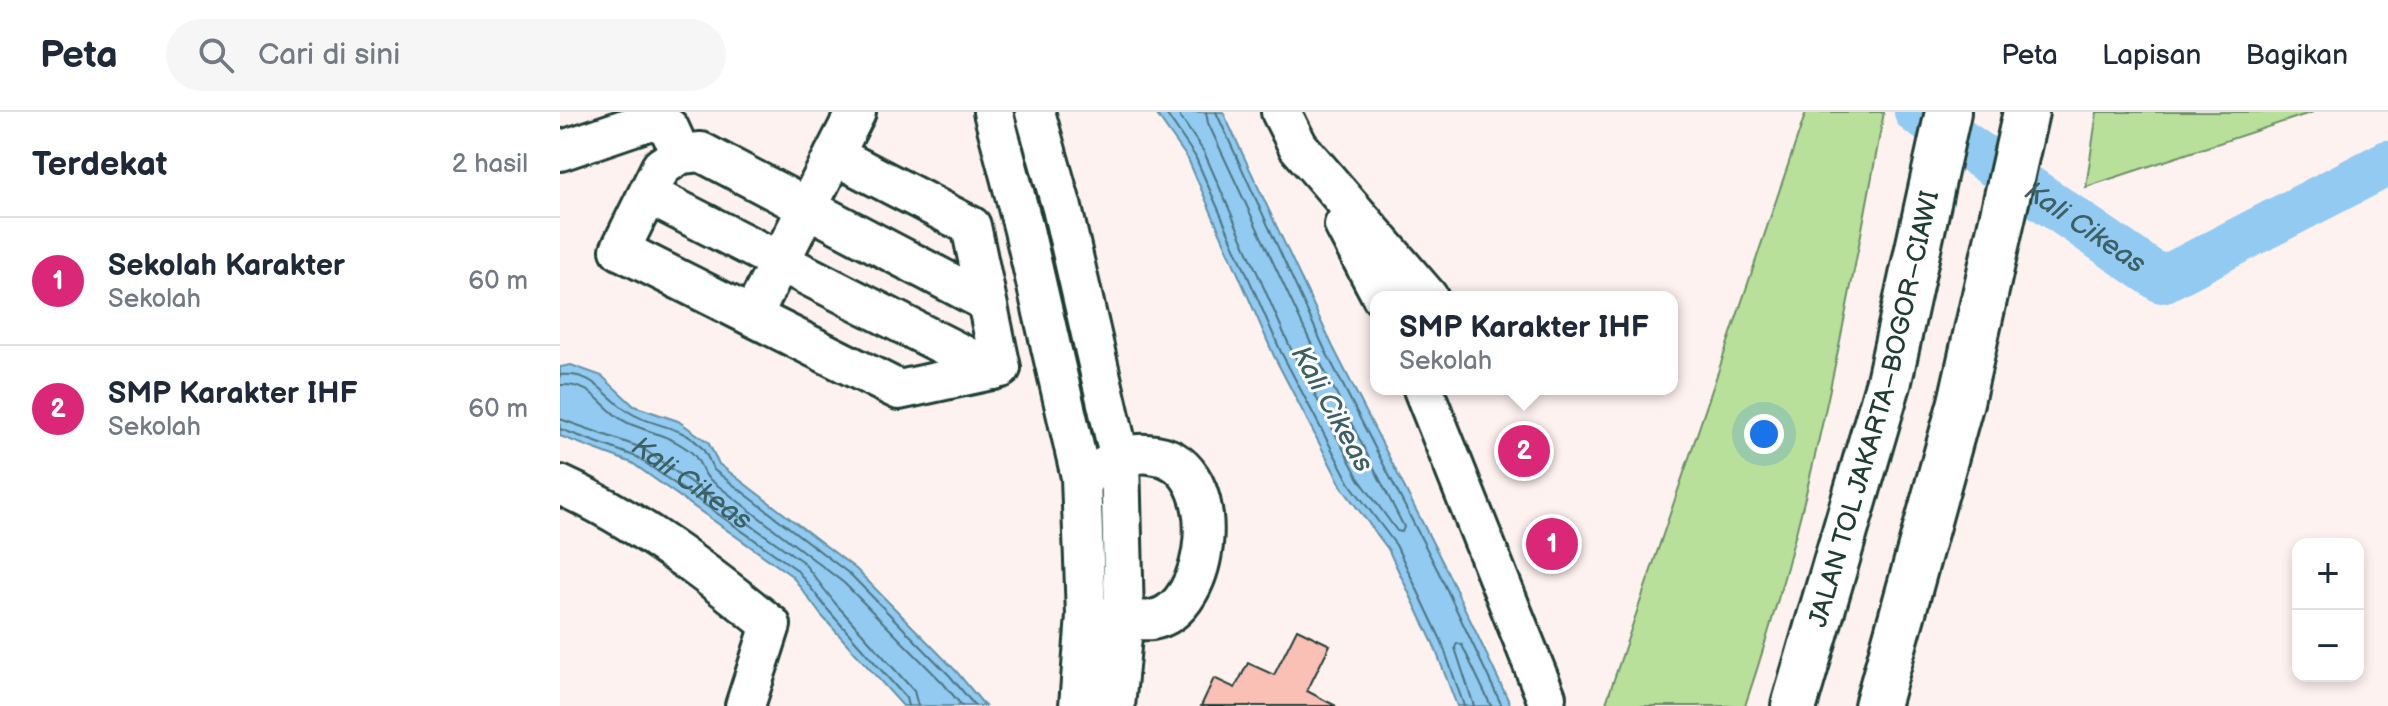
<!DOCTYPE html>
<html lang="id">
<head>
<meta charset="utf-8">
<style>
	:root { --surface:#fff; --page:#f6f6f7; --text:#1f2937; --muted:#747a83; --line:#e0e1e3; --accent:#db2777 }
	body { margin:0; font-family:"Balsamiq Sans",sans-serif; background:var(--page); color:var(--text) }
	.controls { position:absolute; right:24px; bottom:24px; display:grid; overflow:hidden; border-radius:16px; box-shadow:0 4px 12px #0003 }
	.controls button { width:72px; height:72px; display:grid; place-items:center; padding:0; border:0; border-bottom:2px solid var(--line); background:var(--surface); color:var(--text); font:40px sans-serif }
	.you { position:absolute; left:1204px; top:322px; width:28px; height:28px; margin:-20px; border:6px solid #fff; border-radius:50%; background:#1a73e8; box-shadow:0 0 0 12px #1a73e833 }
	.badge { display:grid; place-items:center; width:52px; height:52px; border-radius:50%; background:var(--accent); color:#fff; font-size:26px; font-weight:700 }
	.pin { position:absolute; translate:-50% -50%; border:4px solid #fff; box-shadow:0 2px 8px #0006 }
	.popup { position:absolute; left:810px; top:179px; width:308px; height:104px; box-sizing:border-box; display:grid; place-content:center; border-radius:16px; background:var(--surface); filter:drop-shadow(0 2px 6px #0005); font-size:26px; white-space:nowrap; color:var(--muted) }
	.popup b { font-size:30px; color:var(--text) }
	.popup::after { content:''; position:absolute; left:50%; top:100%; margin-left:-16px; border:16px solid transparent; border-top-color:var(--surface) }
	.list { margin:0; padding:0; list-style:none }
	h2 { display:flex; justify-content:space-between; align-items:center; height:104px; margin:0; padding:0 32px; font-size:34px }
	h2 small { font-size:26px; font-weight:400; color:var(--muted) }
	.list li { display:grid; grid-template-columns:52px 1fr auto; gap:24px; align-items:center; box-sizing:border-box; height:128px; padding:0 32px; border-top:2px solid var(--line) }
	.list b { display:block; font-size:30px; white-space:nowrap }
	.list p { margin:0; font-size:26px; white-space:nowrap; color:var(--muted) }
	.list em { font-size:26px; font-style:normal; color:var(--muted) }
	.icon { flex:none; width:44px; height:44px; fill:none; stroke:currentColor; stroke-width:2; stroke-linecap:round; stroke-linejoin:round }
	.map { position:relative; flex:none; width:1828px; height:594px; overflow:hidden }
	header { display:flex; align-items:center; gap:48px; box-sizing:border-box; height:112px; padding:0 40px; background:var(--surface); border-bottom:2px solid var(--line) }
	header strong { font-size:38px }
	nav { display:flex; gap:44px; margin-inline-start:auto; font-size:28px }
	.search { width:560px; height:72px; background:var(--page); display:flex; align-items:center; gap:20px; box-sizing:border-box; padding:0 28px; border-radius:44px; color:var(--muted); font-size:30px }
	main { display:flex }
	aside { flex:1; background:var(--surface) }
	.map>svg:first-child { display:block }
	.green { fill:#b9e09b; stroke:#6c8e68; stroke-width:2 }
	.water { fill:#92caf1; stroke:#6492a5; stroke-width:2 }
	.lines { fill:none; stroke-linecap:round; stroke-linejoin:round }
	.shore { stroke:#4d7580; stroke-width:2 }
	.river { stroke:#92caf1; stroke-width:46 }
	.building { fill:#fbc0b5; stroke:#1f3d34; stroke-width:2 }
	.minor-casing { stroke:#1f3d34; stroke-width:44 }
	.highway-casing { stroke:#1f3d34; stroke-width:50 }
	.minor { stroke:#fff; stroke-width:38 }
	.highway { stroke:#fff; stroke-width:44 }
	.labels { text-anchor:middle; dominant-baseline:central; stroke-width:6; stroke-linejoin:round; paint-order:stroke }
	.street-label { font-size:26px; fill:#1f3d34; stroke:#fff }
	.water-label { font-size:28px; font-style:italic; fill:#3c6063; stroke:#fff }
</style>
</head>
<body>
<header>
<strong>Peta</strong>
<div class="search"><svg class="icon" aria-label="search" viewBox="0 0 24 24"><circle cx="10" cy="10" r="6"/><path d="M15 15l6 6"/></svg>Cari di sini</div>
<nav><a>Peta</a><a>Lapisan</a><a>Bagikan</a></nav>
</header>
<main>
<aside>
<h2>Terdekat<small>2 hasil</small></h2>
<ul class="list">
<li><span class="badge">1</span><div><b>Sekolah Karakter</b><p>Sekolah</p></div><em>60 m</em></li>
<li><span class="badge">2</span><div><b>SMP Karakter IHF</b><p>Sekolah</p></div><em>60 m</em></li>
</ul>
</aside>
<div class="map">
<svg width="1828" height="594" viewBox="0 0 1828 594">
	<rect width="100%" height="100%" fill="#fef2f0"/>
	<filter id="ink" filterUnits="userSpaceOnUse"><feTurbulence type="fractalNoise" baseFrequency=".0125" numOctaves="2"/><feDisplacementMap in="SourceGraphic" scale="16" xChannelSelector="R" yChannelSelector="G"/><feConvolveMatrix kernelMatrix="1 2 1 2 8 2 1 2 1" color-interpolation-filters="sRGB"/></filter>
	<g filter="url(#ink)">
		<g class="green">
			<path d="M 1246,0 L 1324,0 C 1287,200 1250,401 1185,594 L 1045,594 Z"/>
			<path d="M 1537,0 L 1753,0 L 1526,75 Z"/>
		</g>
		<g class="water">
			<path d="M 595,0 L 663,0 L 773,235 L 886,457 L 951,594 L 897,594 L 873,531 L 828,437 L 783,377 L 714,244 L 628,47 Z"/>
			<path d="M 11,253 L 42,264 L 74,294 L 118,309 L 148,330 L 159,352 L 296,457 L 396,559 L 425,594 L 343,594 L 261,503 L 232,464 L 72,351 L 0,324 L 0,255 Z"/>
		</g>
		<g class="lines">
			<g class="shore">
				<path d="M 605,0 L 635,44 L 721,240 L 790,372 L 836,433 L 881,528 L 904,594"/>
				<path d="M 617,0 L 644,40 L 730,235 L 799,367 L 837,419 L 842,420 L 844,415 L 756,242 L 648,11 L 646,0"/>
				<path d="M 656,0 L 765,238 L 879,461 L 942,594"/>
				<path d="M 0,263 C 36,260 43,284 69,300 C 92,315 123,313 142,336 C 147,342 150,351 154,358 L 291,463 L 390,564 L 415,594"/>
				<path d="M 0,273 C 37,271 41,299 68,311 C 91,321 112,324 131,340 C 139,346 141,358 148,366 L 284,471 L 383,571 L 402,594"/>
				<path id="s1" d="M 0,307 L 82,336 L 243,450 L 275,491 L 354,579 L 358,594"/>
				<path d="M 0,317 L 77,345 L 236,457 L 268,498 L 346,586 L 348,594"/>
				<path d="M 914,594 L 895,536 L 897,531 L 902,533 L 931,594"/>
			</g>
			<path class="river" id="s2" d="M 1357,0 L 1602,168 L 1828,51"/>
		</g>
		<path class="building" d="M 737,517 L 770,533 L 747,579 L 776,594 L 641,594 L 654,566 L 675,576 L 688,551 L 714,563 Z"/>
		<g class="lines">
			<g class="minor-casing">
				<g id="minor">
					<path d="M 433,0 L 464,118 L 521,365 L 526,504 L 519,594"/>
					<path d="M 475,0 L 502,96 L 560,348 L 564,505 L 555,594"/>
					<path d="M 721,0 L 738,34 L 868,185"/>
					<path d="M 0,39 L 94,7 L 109,16 L 121,42"/>
					<path d="M 274,43 L 411,114 L 441,256 L 339,278 L 60,138 L 101,55 L 121,42 L 141,40 L 427,190"/>
					<path d="M 89,83 L 433,258"/>
					<path d="M 784,113 L 822,185"/>
					<path d="M 192,204 L 296,0"/>
					<path d="M 863,277 L 986,585"/>
					<path d="M 0,373 C 78,408 145,460 211,513 L 185,594"/>
					<path d="M 537,505 C 552,505 580,510 592,508 C 653,498 667,354 596,343 C 590,342 583,341 578,342 C 564,344 550,352 538,358"/>
				</g>
			</g>
			<g class="highway-casing">
				<g id="highway">
					<path id="s3" d="M 1234,594 L 1329,269 L 1388,0"/>
					<path d="M 1317,594 L 1401,290 L 1466,0"/>
				</g>
			</g>
			<use href="#minor" class="minor"/>
			<use href="#highway" class="highway"/>
		</g>
	</g>
	<g class="labels">
		<g class="street-label">
			<text stroke="none"><textPath href="#s3" startOffset="308">JALAN TOL JAKARTA–BOGOR–CIAWI</textPath></text>
		</g>
		<g class="water-label">
			<text stroke="none"><textPath href="#s2" startOffset="204">Kali Cikeas</textPath></text>
			<text transform="translate(772 297) rotate(61)">Kali Cikeas</text>
			<text stroke="none"><textPath href="#s1" startOffset="148">Kali Cikeas</textPath></text>
		</g>
	</g>
</svg>
<div class="controls">
<button>+</button>
<button>−</button>
</div>
<div class="you"></div>
<div class="pin badge" style="left:992px;top:432px">1</div>
<div class="pin badge" style="left:964px;top:339px">2</div>
<div class="popup"><b>SMP Karakter IHF</b>Sekolah</div>
</div>
</main>
</body>
</html>
